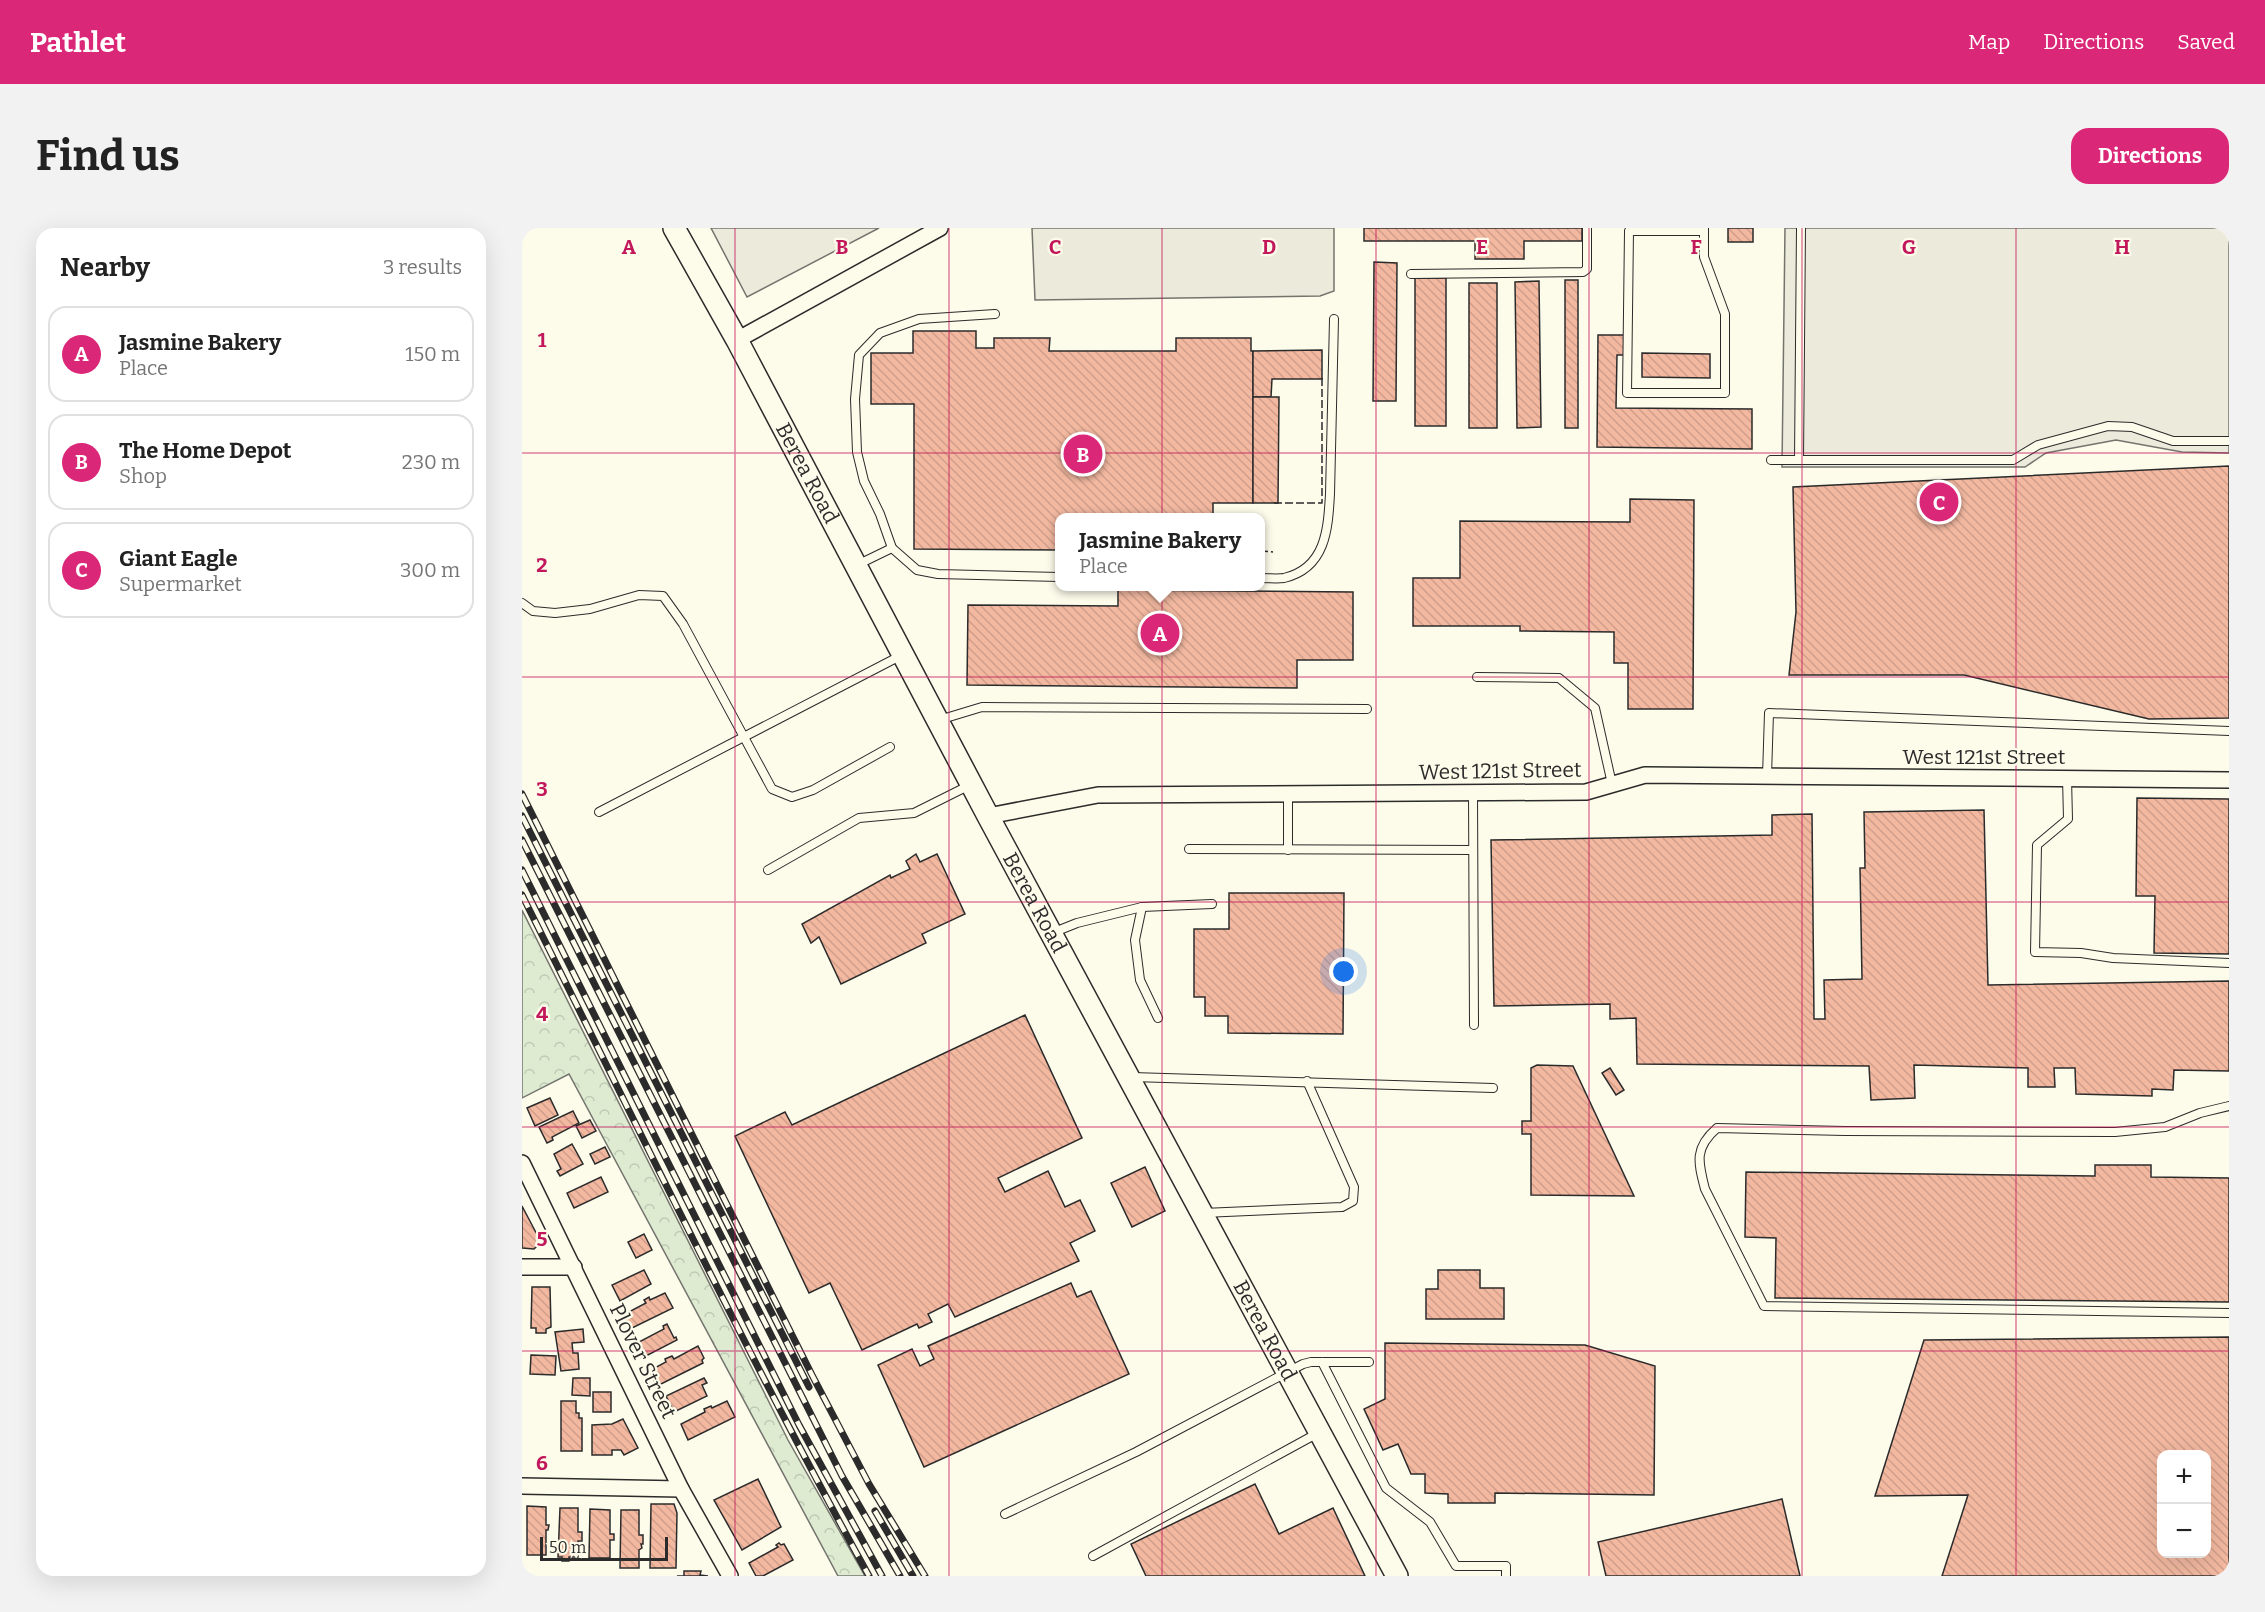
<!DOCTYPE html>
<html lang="en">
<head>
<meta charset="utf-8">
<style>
	:root { --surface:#fff; --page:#f2f2f2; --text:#222; --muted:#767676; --line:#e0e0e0; --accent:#db2777 }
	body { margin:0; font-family:Bitter,serif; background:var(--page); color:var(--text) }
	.controls { position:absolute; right:18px; bottom:18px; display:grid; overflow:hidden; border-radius:12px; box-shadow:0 6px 24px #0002 }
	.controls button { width:54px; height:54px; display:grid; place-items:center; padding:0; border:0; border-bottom:2px solid var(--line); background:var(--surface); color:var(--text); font:30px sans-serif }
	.scale { position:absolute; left:18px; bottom:15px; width:128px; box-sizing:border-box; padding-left:6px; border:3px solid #2b2b2b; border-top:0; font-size:16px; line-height:21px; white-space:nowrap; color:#2b2b2b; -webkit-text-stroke:4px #fdfbea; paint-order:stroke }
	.you { position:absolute; left:822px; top:744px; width:21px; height:21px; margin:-15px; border:4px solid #fff; border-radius:50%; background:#1a73e8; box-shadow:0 0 0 9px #1a73e833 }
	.badge { display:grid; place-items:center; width:39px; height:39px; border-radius:50%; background:var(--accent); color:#fff; font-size:20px; font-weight:700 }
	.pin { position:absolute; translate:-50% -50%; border:3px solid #fff; box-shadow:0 2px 6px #0006 }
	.popup { position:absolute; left:533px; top:285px; width:210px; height:78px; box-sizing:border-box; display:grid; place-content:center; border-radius:12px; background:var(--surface); filter:drop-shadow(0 2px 4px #0005); font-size:20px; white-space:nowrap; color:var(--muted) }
	.popup b { font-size:22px; color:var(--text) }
	.popup::after { content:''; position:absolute; left:50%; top:100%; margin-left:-12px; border:12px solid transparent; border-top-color:var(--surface) }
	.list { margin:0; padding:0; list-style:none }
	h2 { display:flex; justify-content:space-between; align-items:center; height:78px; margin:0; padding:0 24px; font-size:26px }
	h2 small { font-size:20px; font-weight:400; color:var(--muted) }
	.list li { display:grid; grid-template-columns:39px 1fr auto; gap:18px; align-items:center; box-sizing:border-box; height:96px; margin:0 12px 12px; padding:0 12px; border:2px solid var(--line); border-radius:18px }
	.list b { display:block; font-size:22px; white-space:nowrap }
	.list p { margin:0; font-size:20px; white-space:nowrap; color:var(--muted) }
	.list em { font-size:20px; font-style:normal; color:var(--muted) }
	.map { position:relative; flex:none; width:1707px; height:1348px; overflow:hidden; border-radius:18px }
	header { display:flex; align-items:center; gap:36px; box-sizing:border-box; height:84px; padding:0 30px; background:var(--accent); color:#fff }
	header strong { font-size:28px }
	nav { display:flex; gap:33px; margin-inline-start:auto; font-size:21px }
	.intro { display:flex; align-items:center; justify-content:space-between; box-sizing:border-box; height:144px; padding:0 36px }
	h1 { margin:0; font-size:42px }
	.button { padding:15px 27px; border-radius:18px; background:var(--accent); color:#fff; font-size:21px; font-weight:700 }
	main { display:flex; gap:36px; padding:0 36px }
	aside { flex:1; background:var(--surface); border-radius:18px; box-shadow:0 6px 24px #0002 }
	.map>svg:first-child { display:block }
	.forest { fill:url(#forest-crowns); stroke:#74746e; stroke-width:1.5 }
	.parking { fill:#eceadb; stroke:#74746e; stroke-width:1.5 }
	.building { fill:url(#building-back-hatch); stroke:#2b2b2b; stroke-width:1.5; fill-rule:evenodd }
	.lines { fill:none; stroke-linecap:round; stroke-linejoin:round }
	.lane-casing { stroke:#2b2b2b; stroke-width:10 }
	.street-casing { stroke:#2b2b2b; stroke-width:18 }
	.secondary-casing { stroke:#2b2b2b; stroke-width:24 }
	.lane { stroke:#fdfbea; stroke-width:8 }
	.street { stroke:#fdfbea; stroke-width:15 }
	.secondary { stroke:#fdfbea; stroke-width:21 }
	.rail-casing { stroke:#2b2b2b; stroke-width:7 }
	.rail { stroke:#fdfbea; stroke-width:4.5; stroke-dasharray:14; stroke-linecap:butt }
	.fence { stroke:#2b2b2b; stroke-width:1.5; stroke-dasharray:8 3; stroke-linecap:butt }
	.grid { fill:none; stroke:#c2185b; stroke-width:1.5; stroke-opacity:0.55 }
	.labels { text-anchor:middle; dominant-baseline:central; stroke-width:4.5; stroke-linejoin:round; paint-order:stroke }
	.street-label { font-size:21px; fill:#2b2b2b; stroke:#fdfbea }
	.grid-label { font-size:20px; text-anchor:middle; font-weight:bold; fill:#c2185b; stroke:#fdfbea; stroke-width:4.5; stroke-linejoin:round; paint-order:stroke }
</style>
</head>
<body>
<header>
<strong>Pathlet</strong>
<nav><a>Map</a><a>Directions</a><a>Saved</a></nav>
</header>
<div class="intro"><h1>Find us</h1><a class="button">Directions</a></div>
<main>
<aside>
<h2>Nearby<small>3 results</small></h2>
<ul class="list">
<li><span class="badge">A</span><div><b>Jasmine Bakery</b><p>Place</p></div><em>150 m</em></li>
<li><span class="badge">B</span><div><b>The Home Depot</b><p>Shop</p></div><em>230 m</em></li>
<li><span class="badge">C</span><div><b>Giant Eagle</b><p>Supermarket</p></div><em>300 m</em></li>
</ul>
</aside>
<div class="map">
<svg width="1707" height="1348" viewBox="0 0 1707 1348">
	<defs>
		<pattern id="forest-crowns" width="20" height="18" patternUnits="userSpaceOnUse" patternTransform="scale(1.5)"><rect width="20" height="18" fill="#deebd1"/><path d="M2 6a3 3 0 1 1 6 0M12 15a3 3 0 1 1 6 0" fill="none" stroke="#bfcab4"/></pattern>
		<pattern id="building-back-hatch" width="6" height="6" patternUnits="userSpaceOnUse" patternTransform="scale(1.5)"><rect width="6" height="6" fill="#f2b8a0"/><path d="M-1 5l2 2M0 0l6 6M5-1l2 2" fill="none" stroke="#d09e8a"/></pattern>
	</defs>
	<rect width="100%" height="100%" fill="#fdfbea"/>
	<path class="forest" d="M 0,682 L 266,1212 L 343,1348 L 316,1348 L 47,846 L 0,870 Z"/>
	<g class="parking">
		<path d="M 189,0 L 357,0 L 225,69 Z"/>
		<path d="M 510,0 L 812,0 L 812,63 L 798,68 L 513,72 Z"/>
		<path d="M 1263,0 L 1707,0 L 1707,225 L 1660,224 L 1594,212 L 1524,225 L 1503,239 L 1260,239 Z"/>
	</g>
	<g class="building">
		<path d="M 842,0 L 1060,0 L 1060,13 L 1002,13 L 1002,31 L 953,31 L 953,13 L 842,13 Z"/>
		<rect x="1206" y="0" width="25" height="14"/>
		<path d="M 852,34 L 875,35 L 874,173 L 851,173 Z"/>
		<rect x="893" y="50" width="31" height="148"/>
		<rect x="1043" y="52" width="13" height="148"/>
		<path d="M 1017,53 L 1019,199 L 995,200 L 993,54 Z"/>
		<rect x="947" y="55" width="28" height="145"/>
		<path d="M 391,103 L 454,103 L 454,120 L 472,120 L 472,110 L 528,110 L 527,123 L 654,123 L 654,110 L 729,110 L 729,123 L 731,123 L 731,275 L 691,275 L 691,290 L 538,290 L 538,322 L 392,321 L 392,176 L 349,176 L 349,125 L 391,125 Z"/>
		<path d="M 1076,107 L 1102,107 L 1102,127 L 1095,127 L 1094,180 L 1230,181 L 1230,221 L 1075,219 Z"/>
		<path d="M 800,122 L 800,151 L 750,151 L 749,169 L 731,169 L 731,123 Z"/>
		<path d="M 1120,125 L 1188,126 L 1188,150 L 1120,149 Z"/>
		<path d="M 731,169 L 757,169 L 756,275 L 731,275 Z"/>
		<path d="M 1707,238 L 1707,490 L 1627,491 L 1442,447 L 1267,447 L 1274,384 L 1271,259 Z"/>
		<path d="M 1108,271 L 1172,272 L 1171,481 L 1106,481 L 1106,435 L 1092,435 L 1092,404 L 998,403 L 998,398 L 891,398 L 891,350 L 938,350 L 938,293 L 1108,294 Z"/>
		<path d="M 596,362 L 831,364 L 831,432 L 775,432 L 775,460 L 445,457 L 446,377 L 596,378 Z"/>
		<path d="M 1615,570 L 1707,571 L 1707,726 L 1632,725 L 1633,668 L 1614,668 Z"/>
		<path d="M 1462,582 L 1466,757 L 1707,753 L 1707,843 L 1652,842 L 1651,862 L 1630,861 L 1630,868 L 1554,866 L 1553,840 L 1532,840 L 1533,859 L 1506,859 L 1506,840 L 1392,837 L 1393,870 L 1349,872 L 1347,838 L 1115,836 L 1114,790 L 1088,791 L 1088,776 L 972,778 L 969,612 L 1250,607 L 1250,587 L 1290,586 L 1292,791 L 1303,791 L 1302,752 L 1340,751 L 1338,640 L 1343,640 L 1342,584 Z"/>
		<path d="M 394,626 L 398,634 L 415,626 L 443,686 L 400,706 L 404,715 L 319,756 L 297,709 L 289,715 L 280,696 L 368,647 L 369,650 L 388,641 L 384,633 Z"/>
		<path d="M 707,665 L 822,665 L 821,806 L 706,805 L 706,788 L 683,788 L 683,769 L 672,769 L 672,701 L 707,701 Z"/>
		<path d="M 503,787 L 560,910 L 476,950 L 483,964 L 526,943 L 543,979 L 558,972 L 573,1003 L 548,1015 L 557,1033 L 433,1089 L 426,1076 L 406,1086 L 410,1094 L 397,1100 L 395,1096 L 340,1122 L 308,1055 L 287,1065 L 213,908 L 263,884 L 270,897 Z"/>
		<path d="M 1015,837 L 1051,838 L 1112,968 L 1009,967 L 1009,906 L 1000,906 L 1000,893 L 1009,893 L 1009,840 Z"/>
		<path d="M 1088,840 L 1102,862 L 1094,867 L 1080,845 Z"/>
		<path d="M 28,870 L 36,887 L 13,898 L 5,880 Z"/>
		<path d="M 51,883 L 57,895 L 30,909 L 31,912 L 25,915 L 17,899 Z"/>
		<path d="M 68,892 L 74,903 L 60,910 L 54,898 Z"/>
		<path d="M 50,916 L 61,936 L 38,948 L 35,943 L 39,941 L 32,926 Z"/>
		<path d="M 83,919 L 88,929 L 73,936 L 68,926 Z"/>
		<path d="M 1573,937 L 1629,937 L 1629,949 L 1707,950 L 1707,1074 L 1253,1070 L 1254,1010 L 1223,1009 L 1224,944 L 1573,948 Z"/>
		<path d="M 623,939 L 643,983 L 610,999 L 589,955 Z"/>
		<path d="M 79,949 L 86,964 L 52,980 L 45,965 Z"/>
		<path d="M 0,978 L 19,1014 L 12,1021 L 0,1020 Z"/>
		<path d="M 122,1006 L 130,1022 L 114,1030 L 106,1014 Z"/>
		<path d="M 122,1042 L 129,1056 L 98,1073 L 90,1057 Z"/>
		<path d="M 916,1042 L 958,1042 L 958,1060 L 982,1060 L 982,1091 L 904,1091 L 904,1061 L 916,1061 Z"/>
		<path d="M 549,1055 L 555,1069 L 569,1063 L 607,1146 L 402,1239 L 356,1137 L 390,1121 L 398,1138 L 412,1131 L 406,1118 Z"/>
		<path d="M 10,1059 L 28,1059 L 29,1099 L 24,1101 L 24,1105 L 14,1105 L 14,1100 L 9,1100 Z"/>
		<path d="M 143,1065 L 151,1080 L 108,1101 L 101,1087 L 124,1075 L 122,1072 L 127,1069 L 128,1072 Z"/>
		<path d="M 145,1096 L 152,1110 L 154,1109 L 155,1112 L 122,1129 L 115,1115 L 142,1101 L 141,1098 Z"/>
		<path d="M 61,1101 L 62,1114 L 50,1115 L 51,1125 L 56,1125 L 57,1141 L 39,1143 L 33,1104 Z"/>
		<path d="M 1707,1109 L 1707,1348 L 1420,1348 L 1446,1267 L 1353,1268 L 1402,1112 ZM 1640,1226 L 1684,1226 L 1684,1326 L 1640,1326 Z"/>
		<path d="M 863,1115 L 1063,1117 L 1133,1138 L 1132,1267 L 973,1265 L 973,1275 L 926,1275 L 926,1266 L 903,1265 L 903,1246 L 889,1246 L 876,1216 L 861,1222 L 842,1181 L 863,1171 Z"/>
		<path d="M 176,1118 L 182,1130 L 180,1132 L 181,1135 L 135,1158 L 127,1143 L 144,1134 L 143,1131 L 150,1128 L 152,1131 Z"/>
		<path d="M 9,1127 L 34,1128 L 33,1147 L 8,1146 Z"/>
		<path d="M 51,1150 L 68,1150 L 68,1168 L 50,1167 Z"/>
		<path d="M 182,1150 L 185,1155 L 180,1157 L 185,1168 L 152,1184 L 144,1168 Z"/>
		<rect x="71" y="1164" width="18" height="20"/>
		<path d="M 39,1173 L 54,1173 L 54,1185 L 57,1185 L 57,1190 L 60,1190 L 60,1223 L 39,1223 Z"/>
		<path d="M 205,1173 L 213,1189 L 166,1212 L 159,1196 L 183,1184 L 182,1181 L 189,1178 L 190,1180 Z"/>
		<path d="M 101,1191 L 116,1220 L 102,1227 L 99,1222 L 90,1222 L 90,1227 L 70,1227 L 70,1197 L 90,1196 Z"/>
		<path d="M 236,1251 L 259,1299 L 220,1322 L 192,1272 Z"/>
		<path d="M 733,1256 L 757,1306 L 811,1280 L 843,1348 L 624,1348 L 609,1316 Z"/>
		<path d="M 1260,1271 L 1278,1348 L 1084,1348 L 1076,1314 Z"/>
		<path d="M 129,1276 L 152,1276 L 155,1285 L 154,1340 L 128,1340 Z"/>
		<path d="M 5,1278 L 24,1279 L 24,1297 L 27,1297 L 26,1302 L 24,1302 L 24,1327 L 5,1327 Z"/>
		<path d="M 38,1280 L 56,1280 L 56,1304 L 60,1304 L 60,1313 L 56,1313 L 56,1329 L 47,1329 L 47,1333 L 40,1333 L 40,1329 L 36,1329 Z"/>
		<path d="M 68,1281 L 88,1282 L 88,1306 L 92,1306 L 92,1312 L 88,1312 L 88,1330 L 67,1330 Z"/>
		<path d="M 99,1282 L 117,1282 L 117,1307 L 121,1307 L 121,1316 L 119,1316 L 120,1320 L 117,1322 L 117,1340 L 98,1340 Z"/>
		<path d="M 257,1315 L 259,1317 L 262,1316 L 271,1332 L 241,1348 L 234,1348 L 227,1335 L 256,1319 L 254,1317 Z"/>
		<path d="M 162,1343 L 179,1343 L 178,1347 L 186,1348 L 155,1348 L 162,1348 Z"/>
	</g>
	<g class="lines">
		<g class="lane-casing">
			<g id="lane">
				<path d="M 1182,0 L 1182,29 L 1203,86 L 1203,165 L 1105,165 L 1107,3 L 1182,3"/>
				<path d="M 889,46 L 1061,44 L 1065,41 L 1065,0"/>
				<path d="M 1249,232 L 1491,232 L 1516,217 L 1586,198 L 1610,199 L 1651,213 L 1707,213"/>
				<path d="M 1277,232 L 1279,0"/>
				<path d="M 370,320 L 395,342 L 416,346 L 538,349"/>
				<path d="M 335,337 L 370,320 L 358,286 L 342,253 L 335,224 L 333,171 L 337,127 L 358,105 L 397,91 L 473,86"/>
				<path d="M 738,350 C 746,350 755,351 762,350 C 804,340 806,301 808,266 L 812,91"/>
				<path d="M 0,375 L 11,383 L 33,385 L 68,381 L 117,367 L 141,368 L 161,396 L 250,561 L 270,569 L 291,562 L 368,519"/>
				<path d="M 955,449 L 1037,450 L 1073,480 L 1090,556"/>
				<path d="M 417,492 L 460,479 L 845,481"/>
				<path d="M 1245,548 L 1247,485 L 1707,503"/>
				<path d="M 1545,550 L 1546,591 L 1515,617 L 1513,724 L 1559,725 L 1591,730 L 1707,735"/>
				<path d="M 951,564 L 952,797"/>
				<path d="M 766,566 L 766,622"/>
				<path d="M 77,584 L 380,427"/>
				<path d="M 667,621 L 951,622"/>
				<path d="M 246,642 L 337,590 L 392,585 L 448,557"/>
				<path d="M 620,679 L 613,712 L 618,752 L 636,790"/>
				<path d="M 530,705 L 555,695 L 620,679 L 690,676"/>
				<path d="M 610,849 L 971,860"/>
				<path d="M 1707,878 L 1678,885 L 1643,899 L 1593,904 L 1323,903 L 1195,900 C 1172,920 1176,934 1183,961 L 1242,1078 L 1707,1085"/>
				<path d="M 681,985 L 820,979 L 831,973 L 832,959 L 785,853"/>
				<path d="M 800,1134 L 864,1260 L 908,1294 L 934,1338 L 984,1338 L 984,1348"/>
				<path d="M 483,1286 L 614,1224 L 781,1136 L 789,1134 L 847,1134"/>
				<path d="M 571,1328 L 796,1205"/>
			</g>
		</g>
		<g class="street-casing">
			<g id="street">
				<path d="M 215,112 L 418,0"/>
				<path d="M 466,588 L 576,567 L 1064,564 L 1123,547 L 1707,552"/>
				<path d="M 0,935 L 159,1261 L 208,1348"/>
				<path d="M 0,1039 L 52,1039"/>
				<path d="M 0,1258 L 159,1261"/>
			</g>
		</g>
		<g class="secondary-casing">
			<g id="secondary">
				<path id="s1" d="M 152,0 L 215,112 L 466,588 L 875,1348"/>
			</g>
		</g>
		<use href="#lane" class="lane"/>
		<use href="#street" class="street"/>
		<use href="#secondary" class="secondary"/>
		<g class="rail-casing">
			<g id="rail">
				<path d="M 0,566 L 290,1147 L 347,1256 L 403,1348"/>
				<path d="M 0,588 L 287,1159"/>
				<path d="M 0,612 L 320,1248 L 378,1348"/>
				<path d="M 0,642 L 277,1197 L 360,1348"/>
				<path d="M 0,667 C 114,895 224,1125 347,1348"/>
				<path d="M 353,1283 L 391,1348"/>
			</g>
		</g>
		<use href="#rail" class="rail"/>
		<g class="fence">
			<path d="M 752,275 L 800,275 L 800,147"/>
			<path d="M 738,323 L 751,324"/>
		</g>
	</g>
	<path class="grid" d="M 213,0 L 213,1348M 427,0 L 427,1348M 640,0 L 640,1348M 854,0 L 854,1348M 1067,0 L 1067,1348M 1280,0 L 1280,1348M 1494,0 L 1494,1348M 0,225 L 1707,225M 0,449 L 1707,449M 0,674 L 1707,674M 0,899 L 1707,899M 0,1123 L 1707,1123"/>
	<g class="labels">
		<g class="street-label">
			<text stroke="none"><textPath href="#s1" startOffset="279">Berea Road</textPath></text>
			<text x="1462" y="529">West 121st Street</text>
			<text transform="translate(978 543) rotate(-1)">West 121st Street</text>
			<text stroke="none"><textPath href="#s1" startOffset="765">Berea Road</textPath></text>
			<text stroke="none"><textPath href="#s1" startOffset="1251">Berea Road</textPath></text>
			<text transform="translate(121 1133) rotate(64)">Plover Street</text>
		</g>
	</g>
	<g class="grid-label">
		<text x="107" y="26">A</text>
		<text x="320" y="26">B</text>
		<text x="533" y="26">C</text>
		<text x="747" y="26">D</text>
		<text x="960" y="26">E</text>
		<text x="1174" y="26">F</text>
		<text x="1387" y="26">G</text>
		<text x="1600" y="26">H</text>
		<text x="20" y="119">1</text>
		<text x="20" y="344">2</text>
		<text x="20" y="568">3</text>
		<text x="20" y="793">4</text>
		<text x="20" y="1018">5</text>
		<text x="20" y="1242">6</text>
	</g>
</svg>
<div class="controls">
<button>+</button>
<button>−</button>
</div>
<div class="scale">50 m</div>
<div class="you"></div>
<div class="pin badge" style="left:638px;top:405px">A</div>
<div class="popup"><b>Jasmine Bakery</b>Place</div>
<div class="pin badge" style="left:561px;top:226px">B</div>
<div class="pin badge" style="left:1417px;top:274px">C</div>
</div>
</main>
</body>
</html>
